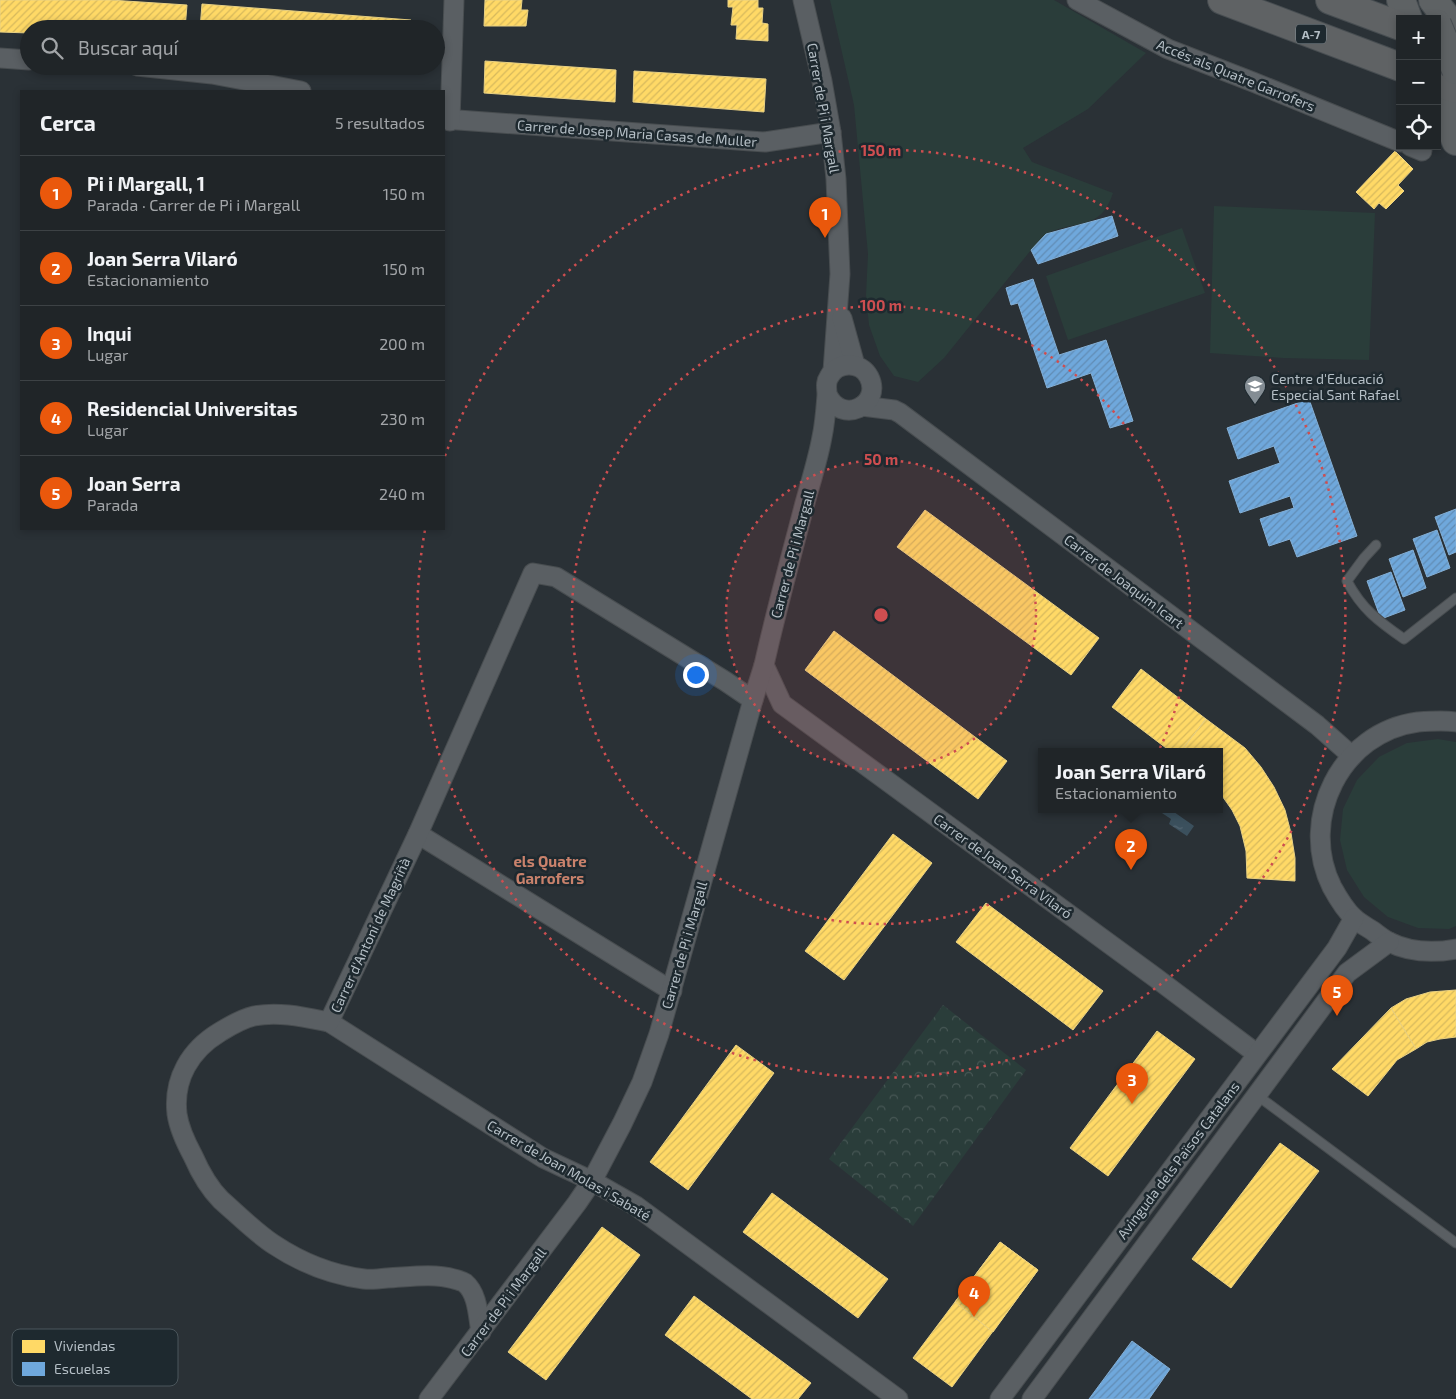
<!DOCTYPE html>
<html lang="es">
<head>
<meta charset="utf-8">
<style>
	:root { --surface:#202528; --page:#2d3134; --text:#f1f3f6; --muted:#a2a5a8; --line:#3d4245; --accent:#ea580c }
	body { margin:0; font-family:"Exo 2",sans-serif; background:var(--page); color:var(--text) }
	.controls { position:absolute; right:15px; top:15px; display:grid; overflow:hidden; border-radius:0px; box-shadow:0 2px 8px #0003 }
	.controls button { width:45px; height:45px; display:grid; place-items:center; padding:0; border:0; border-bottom:1px solid var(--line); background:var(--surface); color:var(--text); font:25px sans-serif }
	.you { position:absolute; left:695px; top:674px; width:18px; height:18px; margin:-12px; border:4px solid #fff; border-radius:50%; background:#1a73e8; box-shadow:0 0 0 8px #1a73e833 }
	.badge { display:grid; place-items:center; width:32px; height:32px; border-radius:50%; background:var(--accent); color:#fff; font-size:16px; font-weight:700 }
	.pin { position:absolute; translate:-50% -41px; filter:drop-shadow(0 1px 2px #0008) }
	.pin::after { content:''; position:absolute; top:26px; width:18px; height:15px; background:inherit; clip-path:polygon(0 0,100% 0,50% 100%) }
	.popup { position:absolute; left:1038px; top:748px; width:185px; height:65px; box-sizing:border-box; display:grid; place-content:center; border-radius:0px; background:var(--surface); filter:drop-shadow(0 1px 4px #0005); font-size:16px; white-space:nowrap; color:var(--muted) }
	.popup b { font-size:19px; color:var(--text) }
	.popup::after { content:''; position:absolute; left:50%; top:100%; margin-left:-10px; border:10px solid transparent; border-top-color:var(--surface) }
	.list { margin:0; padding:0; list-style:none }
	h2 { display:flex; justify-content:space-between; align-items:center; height:65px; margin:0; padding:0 20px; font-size:21px }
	h2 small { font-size:16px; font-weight:400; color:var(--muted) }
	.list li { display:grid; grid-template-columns:32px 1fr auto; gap:15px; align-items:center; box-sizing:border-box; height:75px; padding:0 20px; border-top:1px solid var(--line) }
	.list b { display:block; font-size:19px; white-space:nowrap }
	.list p { margin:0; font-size:16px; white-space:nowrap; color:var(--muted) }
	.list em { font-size:16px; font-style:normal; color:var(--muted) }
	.icon { flex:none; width:28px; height:28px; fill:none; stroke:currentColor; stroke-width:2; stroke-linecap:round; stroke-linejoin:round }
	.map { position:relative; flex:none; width:1456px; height:1399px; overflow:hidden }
	.search { position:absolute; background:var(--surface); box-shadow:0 2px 8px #0003; left:20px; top:20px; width:425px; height:55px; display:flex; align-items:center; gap:12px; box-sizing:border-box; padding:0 18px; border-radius:28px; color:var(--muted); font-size:19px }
	.panel { position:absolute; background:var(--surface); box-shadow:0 2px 8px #0003; left:20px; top:90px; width:425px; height:440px; border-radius:0px }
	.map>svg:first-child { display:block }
	.green { fill:#2a3d3a }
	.park { fill:url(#park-crowns) }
	.water { fill:url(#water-ripples) }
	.homes { fill:url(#homes-hatch); stroke:#e9d183 }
	.schools { fill:url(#schools-hatch); stroke:#84afd5 }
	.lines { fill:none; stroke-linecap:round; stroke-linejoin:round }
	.service-casing { stroke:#484d50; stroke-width:11 }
	.minor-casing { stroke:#484d50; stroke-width:21 }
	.trunk-casing { stroke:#474d51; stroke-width:30 }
	.motorway-casing { stroke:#474d51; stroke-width:30 }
	.service { stroke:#5a5f63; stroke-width:9 }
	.minor { stroke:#5a5f63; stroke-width:19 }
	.trunk { stroke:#5e6264; stroke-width:28 }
	.motorway { stroke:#5f6264; stroke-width:28 }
	.trunk-bridge-casing { stroke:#474d51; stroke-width:30; stroke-linecap:butt }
	.trunk-bridge { stroke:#5e6264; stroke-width:28 }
	.ring { fill:none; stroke:#ce4e50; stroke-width:2.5; stroke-dasharray:2.5 5 }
	.labels { text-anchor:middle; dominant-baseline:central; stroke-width:5; stroke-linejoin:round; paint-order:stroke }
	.shield { fill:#1e292f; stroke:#889299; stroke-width:1 }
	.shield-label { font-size:12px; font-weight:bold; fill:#b5bfc6 }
	.street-label { font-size:14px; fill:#b5bfc6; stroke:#1e292f }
	.poi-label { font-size:14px; fill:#b5bfc6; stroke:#1e292f; text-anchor:start }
	.neighbourhood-label { font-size:15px; font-weight:bold; fill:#c9826c; stroke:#1e292f }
	.key { fill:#1e292f; stroke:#4b565c; stroke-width:1 }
	.key-label { font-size:14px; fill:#b5bfc6 }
	.centre { fill:#ce4e50; stroke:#1e292f; stroke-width:2.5 }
	.ring-label { font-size:15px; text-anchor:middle; font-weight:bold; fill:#ce4e50; stroke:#1e292f; stroke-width:5; stroke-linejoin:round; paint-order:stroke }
</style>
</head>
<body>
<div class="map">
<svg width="1456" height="1399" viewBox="0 0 1456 1399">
	<defs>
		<pattern id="park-crowns" width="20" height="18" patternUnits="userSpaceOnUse" patternTransform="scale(1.25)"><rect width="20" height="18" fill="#2a3d3a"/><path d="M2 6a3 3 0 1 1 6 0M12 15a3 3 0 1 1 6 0" fill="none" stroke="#475755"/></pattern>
		<pattern id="water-ripples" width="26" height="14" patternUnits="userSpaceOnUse" patternTransform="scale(1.25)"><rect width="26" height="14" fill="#3b505d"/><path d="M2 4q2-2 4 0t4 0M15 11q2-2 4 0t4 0" fill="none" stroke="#556773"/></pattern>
		<pattern id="homes-hatch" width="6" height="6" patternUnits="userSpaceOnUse" patternTransform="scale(1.25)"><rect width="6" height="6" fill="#ffd966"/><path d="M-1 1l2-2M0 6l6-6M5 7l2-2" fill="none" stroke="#d7b95d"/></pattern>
		<pattern id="schools-hatch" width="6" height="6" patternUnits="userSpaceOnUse" patternTransform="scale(1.25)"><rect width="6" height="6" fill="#6fa8dc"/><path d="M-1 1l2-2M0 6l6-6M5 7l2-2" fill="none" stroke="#618cb4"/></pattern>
	</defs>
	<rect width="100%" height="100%" fill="#2a3136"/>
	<g class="green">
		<path d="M 830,0 L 1054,0 L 1146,53 L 1088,109 L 1023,148 L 1032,162 L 1113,193 C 1101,231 1076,220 1048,233 C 1042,236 1036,245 1031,250 L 944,358 L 918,382 L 894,376 L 880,356 L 869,325 L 866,295 L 868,254 L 854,105 Z"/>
		<path d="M 1214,206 L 1375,213 L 1369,360 L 1283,358 L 1210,353 Z"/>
		<path d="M 1182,228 L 1205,293 L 1068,340 L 1046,276 Z"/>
		<path d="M 1438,739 L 1456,742 L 1456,926 L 1449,929 L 1418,928 L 1388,917 L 1364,897 L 1347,870 L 1340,840 L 1343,809 L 1357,780 L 1379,757 L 1407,743 Z"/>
	</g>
	<path class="park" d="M 943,1005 L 1026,1070 L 913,1226 L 829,1159 Z"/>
	<path class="water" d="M 1156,809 L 1176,809 L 1174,812 L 1194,826 L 1187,836 L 1169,824 L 1171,819 Z"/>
	<g class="homes">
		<path d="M 0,0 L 110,0 L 187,5 L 185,29 L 29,29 L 29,33 L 0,32 Z"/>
		<path d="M 485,0 L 522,0 L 521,10 L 528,10 L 526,26 L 484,26 Z"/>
		<path d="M 728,0 L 758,0 L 758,8 L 763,8 L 762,23 L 768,24 L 768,41 L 736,39 L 737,25 L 731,25 L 733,7 L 728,7 Z"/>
		<path d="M 202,4 L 411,20 L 411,29 L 200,29 Z"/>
		<path d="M 485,61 L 616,70 L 615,102 L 484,93 Z"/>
		<path d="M 634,71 L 766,79 L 764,112 L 633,102 Z"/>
		<path d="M 1395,151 L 1413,169 L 1398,185 L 1404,191 L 1386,209 L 1379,203 L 1374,209 L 1356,192 Z"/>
		<path d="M 925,510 L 1099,638 L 1071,675 L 897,547 Z"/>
		<path d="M 834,631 L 1007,761 L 978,799 L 805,670 Z"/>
		<path d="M 1141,669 L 1206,719 L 1181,751 L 1170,751 L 1112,707 Z"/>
		<path d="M 1206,719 L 1245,748 L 1261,767 L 1274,787 L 1285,810 L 1291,833 L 1295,858 L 1295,881 L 1247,878 L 1246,851 L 1240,826 L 1232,810 L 1220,793 L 1220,751 L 1181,751 Z"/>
		<path d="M 893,834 L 932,863 L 844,980 L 805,951 Z"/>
		<path d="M 986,903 L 1103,991 L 1073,1030 L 956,942 Z"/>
		<path d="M 1456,990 L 1456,1037 L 1440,1039 L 1427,1042 L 1416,1049 L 1391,1008 L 1406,999 L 1430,992 Z"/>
		<path d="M 1391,1008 L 1416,1049 L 1397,1060 L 1368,1096 L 1332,1069 Z"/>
		<path d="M 1157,1031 L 1195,1059 L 1108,1176 L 1070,1148 Z"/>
		<path d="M 736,1045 L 774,1073 L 688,1190 L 650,1162 Z"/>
		<path d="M 1280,1143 L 1319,1171 L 1231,1288 L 1192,1259 Z"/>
		<path d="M 772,1193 L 888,1279 L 858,1318 L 743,1232 Z"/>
		<path d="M 602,1227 L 640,1255 L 546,1380 L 508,1352 Z"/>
		<path d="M 1000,1242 L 1038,1270 L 952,1387 L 913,1358 Z"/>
		<path d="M 1000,1242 L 1038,1270 L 993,1332 L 955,1302 Z"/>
		<path d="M 694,1296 L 811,1383 L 798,1399 L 752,1399 L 665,1335 Z"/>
	</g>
	<g class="schools">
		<path d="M 1112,216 L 1118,236 L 1038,264 L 1031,250 L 1046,234 Z"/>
		<path d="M 1033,279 L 1059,355 L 1106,340 L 1133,421 L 1110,428 L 1091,373 L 1047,388 L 1018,303 L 1011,305 L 1006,288 Z"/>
		<path d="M 1309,399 L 1357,536 L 1297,557 L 1290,539 L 1269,546 L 1260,519 L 1294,508 L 1290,496 L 1240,513 L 1229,481 L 1280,463 L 1274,446 L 1238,459 L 1227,428 Z"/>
		<path d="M 1456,509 L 1456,552 L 1449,555 L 1435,517 Z"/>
		<path d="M 1437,530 L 1450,568 L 1427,577 L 1413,539 Z"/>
		<path d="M 1413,550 L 1426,588 L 1403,597 L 1389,559 Z"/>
		<path d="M 1391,572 L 1405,610 L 1381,619 L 1367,581 Z"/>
		<path d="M 1132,1341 L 1170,1369 L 1149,1399 L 1089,1399 Z"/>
	</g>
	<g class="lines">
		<g class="service-casing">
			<g id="service">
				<path d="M 1376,545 L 1364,558 L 1347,581 C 1362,609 1378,621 1404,639 L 1456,598"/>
				<path d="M 1258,1096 L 1456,1243"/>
			</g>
		</g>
		<g class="minor-casing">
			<g id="minor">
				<path d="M 803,0 L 822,81 L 831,132 L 836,179 L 840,274 L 833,371"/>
				<path d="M 1077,0 L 1168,49 L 1253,82 L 1400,142"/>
				<path d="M 0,58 L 29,60"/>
				<path d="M 137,66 L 212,74 L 301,91"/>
				<path d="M 444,119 L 765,142 L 831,132"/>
				<path d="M 450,121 L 454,0"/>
				<path d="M 1410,146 L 1422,151"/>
				<path d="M 842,318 L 855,365"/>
				<path d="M 862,406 L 894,410 L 900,413 L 1317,725 L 1352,756"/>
				<path d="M 764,665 L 782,704 L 1156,978 L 1257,1054"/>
				<path d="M 1456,722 C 1444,720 1431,721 1418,722 C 1341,732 1298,819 1332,887 C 1338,898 1345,910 1354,918 C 1359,923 1367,927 1373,931 C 1378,935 1383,939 1389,942 C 1409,952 1434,953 1456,949"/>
				<path d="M 418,834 L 672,991"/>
				<path d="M 329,1022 L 543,1158 L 592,1181 L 636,1206 L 898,1399"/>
				<path d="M 481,1332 C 478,1316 478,1294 465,1283 C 462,1281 458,1280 454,1279 C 433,1273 409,1277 387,1278 C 379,1279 371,1280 364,1279 C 332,1275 300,1262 273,1244 C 256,1233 237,1214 221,1200 C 208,1187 200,1172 193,1156 C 186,1143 179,1128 177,1114 C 173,1079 190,1050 220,1032 C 230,1026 241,1019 254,1016 C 278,1011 304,1017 329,1022 L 418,834 L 533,573 L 556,577 L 725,681 L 753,700"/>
				<path d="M 429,1399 L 577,1203 L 592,1181 L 622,1124 L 642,1082 L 659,1034 L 753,700 L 764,665 C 776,611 791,557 805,503 C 811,481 818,459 822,437 C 825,423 826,408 827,395 C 827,388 825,383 829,377 C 837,361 861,361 869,377 C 883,405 841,426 827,394"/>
				<path d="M 1000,1399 L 1337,948 L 1354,918"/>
				<path d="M 1032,1399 L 1347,973 L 1389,942"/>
			</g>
		</g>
		<g class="trunk-casing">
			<g id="trunk">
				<path d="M 1401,0 L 1408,19"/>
				<path d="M 1433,0 L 1456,30"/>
				<path d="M 1437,93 L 1456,141"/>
			</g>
		</g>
		<g class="motorway-casing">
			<g id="motorway">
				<path d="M 1222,0 L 1400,67"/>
				<path d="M 1330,0 L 1400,26"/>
				<path d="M 1437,81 L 1456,89"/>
			</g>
		</g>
		<use href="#service" class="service"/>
		<use href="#minor" class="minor"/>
		<use href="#trunk" class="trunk"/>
		<use href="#motorway" class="motorway"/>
		<g class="trunk-bridge-casing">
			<path id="trunk-bridge" d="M 1437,24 L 1456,70"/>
		</g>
		<use href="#trunk-bridge" class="trunk-bridge"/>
	</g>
	<circle cx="881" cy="615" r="155" fill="#ce4e50" fill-opacity=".12"/>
	<g class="ring">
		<circle cx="881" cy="615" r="155"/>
		<circle cx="881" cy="615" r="309"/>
		<path d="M445 456A464 464 0 1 1 425 530"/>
	</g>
	<defs>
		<g id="school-pin" transform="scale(1.125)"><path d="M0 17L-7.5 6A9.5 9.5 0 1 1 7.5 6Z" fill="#848d94" stroke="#1e292f"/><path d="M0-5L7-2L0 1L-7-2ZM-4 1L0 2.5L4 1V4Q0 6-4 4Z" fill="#fff"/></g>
	</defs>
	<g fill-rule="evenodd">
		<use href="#school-pin" x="1255" y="386"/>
	</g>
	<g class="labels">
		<rect class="shield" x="1296" y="24.5" width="30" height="19" rx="4"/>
		<g class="shield-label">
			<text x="1311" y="34">A-7</text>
		</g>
		<g class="street-label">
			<text transform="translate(1236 75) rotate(22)">Accés als Quatre Garrofers</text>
			<text transform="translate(824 108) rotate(80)">Carrer de Pi i Margall</text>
			<text transform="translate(637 133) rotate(4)">Carrer de Josep Maria Casas de Muller</text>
			<text transform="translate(792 554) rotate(-75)">Carrer de Pi i Margall</text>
			<text transform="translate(1124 581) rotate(37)">Carrer de Joaquim Icart</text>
			<text transform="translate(1003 866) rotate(36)">Carrer de Joan Serra Vilaró</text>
			<text transform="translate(370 935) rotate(-65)">Carrer d'Antoni de Magriñà</text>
			<text transform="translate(684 945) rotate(-74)">Carrer de Pi i Margall</text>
			<text transform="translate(1178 1160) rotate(-53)">Avinguda dels Països Catalans</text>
			<text transform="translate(569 1170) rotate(30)">Carrer de Joan Molas i Sabaté</text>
			<text transform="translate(503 1302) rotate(-53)">Carrer de Pi i Margall</text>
		</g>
		<g class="poi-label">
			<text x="1271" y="378">Centre d'Educació<tspan x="1271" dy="16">Especial Sant Rafael</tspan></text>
		</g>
		<g class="neighbourhood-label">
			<text x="550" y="861">els Quatre<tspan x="550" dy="17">Garrofers</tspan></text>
		</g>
	</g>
	<rect x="12" y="1329" width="166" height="57" rx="8" class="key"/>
	<rect x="22" y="1340" width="23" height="13" fill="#ffd966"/>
	<rect x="22" y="1362" width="23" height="14" fill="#6fa8dc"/>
	<g class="key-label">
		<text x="54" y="1351">Viviendas</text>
		<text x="54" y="1374">Escuelas</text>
	</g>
	<circle cx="881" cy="615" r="8" class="centre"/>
	<g class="ring-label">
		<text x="881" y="156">150 m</text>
		<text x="881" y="311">100 m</text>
		<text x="881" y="465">50 m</text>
	</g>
</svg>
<div class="controls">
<button>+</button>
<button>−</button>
<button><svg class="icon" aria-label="locate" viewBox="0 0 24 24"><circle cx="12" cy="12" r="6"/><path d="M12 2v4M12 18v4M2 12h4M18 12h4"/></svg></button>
</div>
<div class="you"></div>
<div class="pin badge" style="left:825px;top:238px">1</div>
<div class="pin badge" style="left:1131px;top:870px">2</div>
<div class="popup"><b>Joan Serra Vilaró</b>Estacionamiento</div>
<div class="pin badge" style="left:1132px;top:1104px">3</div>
<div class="pin badge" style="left:974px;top:1317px">4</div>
<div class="pin badge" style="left:1337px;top:1016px">5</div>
<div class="search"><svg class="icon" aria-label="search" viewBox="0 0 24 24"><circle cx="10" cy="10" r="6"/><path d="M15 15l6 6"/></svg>Buscar aquí</div>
<section class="panel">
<h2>Cerca<small>5 resultados</small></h2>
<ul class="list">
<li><span class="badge">1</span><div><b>Pi i Margall, 1</b><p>Parada · Carrer de Pi i Margall</p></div><em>150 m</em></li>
<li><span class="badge">2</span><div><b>Joan Serra Vilaró</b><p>Estacionamiento</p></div><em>150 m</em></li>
<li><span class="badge">3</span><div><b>Inqui</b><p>Lugar</p></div><em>200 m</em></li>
<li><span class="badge">4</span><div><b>Residencial Universitas</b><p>Lugar</p></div><em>230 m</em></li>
<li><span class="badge">5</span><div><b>Joan Serra</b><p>Parada</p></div><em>240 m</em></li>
</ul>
</section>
</div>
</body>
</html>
